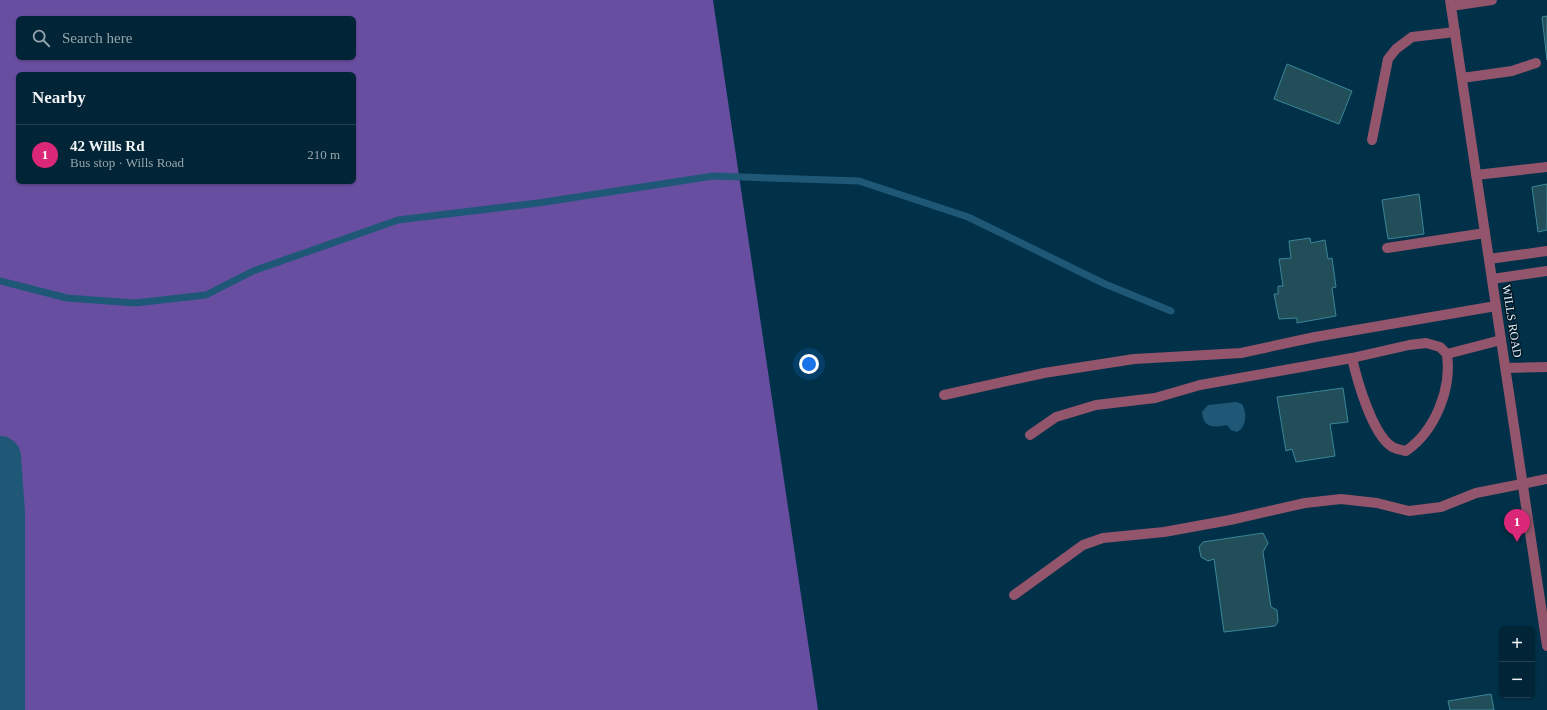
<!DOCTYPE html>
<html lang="en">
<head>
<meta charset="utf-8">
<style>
	:root { --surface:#012536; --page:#0f3142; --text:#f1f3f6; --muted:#96a5ad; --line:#234251; --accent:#db2777 }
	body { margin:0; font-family:"Times New Roman",serif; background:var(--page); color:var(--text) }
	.controls { position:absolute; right:12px; bottom:12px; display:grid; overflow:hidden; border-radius:6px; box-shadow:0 1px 3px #0004 }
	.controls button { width:36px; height:36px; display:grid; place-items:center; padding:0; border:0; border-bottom:1px solid var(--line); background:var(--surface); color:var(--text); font:20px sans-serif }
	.you { position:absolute; left:809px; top:364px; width:14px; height:14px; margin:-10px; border:3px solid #fff; border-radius:50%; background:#1a73e8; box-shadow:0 0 0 6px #1a73e833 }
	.badge { display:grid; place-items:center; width:26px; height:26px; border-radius:50%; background:var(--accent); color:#fff; font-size:13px; font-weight:700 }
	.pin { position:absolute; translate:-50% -33px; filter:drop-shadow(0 1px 2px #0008) }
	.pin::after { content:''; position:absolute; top:21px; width:14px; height:12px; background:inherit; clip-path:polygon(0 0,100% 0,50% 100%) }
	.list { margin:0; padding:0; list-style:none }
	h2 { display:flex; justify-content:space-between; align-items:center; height:52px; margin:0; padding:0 16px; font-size:17px }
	h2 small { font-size:13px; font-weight:400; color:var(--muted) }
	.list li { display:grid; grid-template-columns:26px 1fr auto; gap:12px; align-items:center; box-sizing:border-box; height:60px; padding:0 16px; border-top:1px solid var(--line) }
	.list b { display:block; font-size:15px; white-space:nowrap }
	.list p { margin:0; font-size:13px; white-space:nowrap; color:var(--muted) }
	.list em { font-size:13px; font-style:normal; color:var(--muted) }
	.icon { flex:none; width:22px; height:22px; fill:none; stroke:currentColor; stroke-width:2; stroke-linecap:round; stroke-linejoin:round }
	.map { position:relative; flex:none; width:1547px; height:710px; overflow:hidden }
	.search { position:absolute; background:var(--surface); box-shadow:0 1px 3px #0004; left:16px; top:16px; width:340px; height:44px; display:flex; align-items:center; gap:10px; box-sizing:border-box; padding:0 14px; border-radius:6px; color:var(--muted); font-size:15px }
	.panel { position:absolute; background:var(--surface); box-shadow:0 1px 3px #0004; left:16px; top:72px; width:340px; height:112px; border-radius:6px }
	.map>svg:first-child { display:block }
	.forest { fill:#684ea0; fill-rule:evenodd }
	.water { fill:#1f5877 }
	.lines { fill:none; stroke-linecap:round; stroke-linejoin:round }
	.stream { stroke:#1f5877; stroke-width:7 }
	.river { stroke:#1f5877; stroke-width:42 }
	.building { fill:#224e59; stroke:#3a8698 }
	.service { stroke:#92556c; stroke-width:10 }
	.tertiary { stroke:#92556c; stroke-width:10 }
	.labels { text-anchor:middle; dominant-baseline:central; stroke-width:3; stroke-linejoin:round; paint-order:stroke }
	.street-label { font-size:12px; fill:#e0f1fc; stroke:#021825 }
</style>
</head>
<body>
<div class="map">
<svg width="1547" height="710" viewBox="0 0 1547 710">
	<rect width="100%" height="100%" fill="#013148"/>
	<path class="forest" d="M 0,0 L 713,0 L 818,710 L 4,710 L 4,572 L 2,710 L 0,710 ZM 18,18 L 354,18 L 354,58 L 18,58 ZM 18,74 L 354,74 L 354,182 L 18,182 Z"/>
	<path class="water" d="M 1236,402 L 1242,404 C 1247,413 1247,427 1237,432 L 1231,430 L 1227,425 C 1214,428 1203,428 1202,412 L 1208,405 Z"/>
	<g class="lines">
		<path class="stream" d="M 0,281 L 67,298 L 135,303 L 206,295 L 253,271 L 398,220 L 538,203 L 713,176 L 859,181 L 968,217 L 1105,284 L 1171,311"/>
		<path class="river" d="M 0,457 L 4,512 L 4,710"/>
	</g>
	<g class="building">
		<path d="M 1547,16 L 1547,60 L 1542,17 Z"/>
		<path d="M 1287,64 L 1352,91 L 1339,124 L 1274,99 Z"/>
		<path d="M 1547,184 L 1547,230 L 1538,232 L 1532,187 Z"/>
		<path d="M 1419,194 L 1424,234 L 1388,239 L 1382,200 Z"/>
		<path d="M 1310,238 L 1311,243 L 1325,240 L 1328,259 L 1332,258 L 1336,287 L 1332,288 L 1336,316 L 1297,323 L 1297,318 L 1279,319 L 1274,294 L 1278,294 L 1278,286 L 1283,286 L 1279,259 L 1291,258 L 1289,241 Z"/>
		<path d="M 1343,388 L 1348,422 L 1330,424 L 1335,456 L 1296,462 L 1292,449 L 1286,451 L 1277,397 Z"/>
		<path d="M 1263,533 L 1268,543 L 1263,552 L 1271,607 L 1277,610 L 1278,622 L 1275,626 L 1224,632 L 1214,559 L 1208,561 L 1201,557 L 1199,547 L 1203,542 Z"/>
		<path d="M 1491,694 L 1494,710 L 1450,710 L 1448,701 Z"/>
	</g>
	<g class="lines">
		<g class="service">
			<path d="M 1451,6 L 1492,0"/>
			<path d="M 1462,78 L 1512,71 L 1536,63"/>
			<path d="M 1372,140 L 1388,59 L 1396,49 L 1412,37 L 1455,32"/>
			<path d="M 1476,175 L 1547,167"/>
			<path d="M 1387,248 L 1485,233"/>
			<path d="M 1489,259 L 1547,251"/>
			<path d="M 1492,279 L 1547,271"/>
			<path d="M 1352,358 C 1357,380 1372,433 1391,446 C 1395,449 1401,450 1406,451 C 1435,431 1452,389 1447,354 L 1501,340"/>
			<path d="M 1506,368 L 1547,367"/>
			<path d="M 944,395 L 1044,373 L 1134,359 L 1241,353 L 1315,337 L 1496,306"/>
			<path d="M 1030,435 L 1056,417 L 1096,405 L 1155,398 L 1200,385 L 1352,358 L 1409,345 L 1426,343 L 1440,347 L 1447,354"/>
			<path d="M 1014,595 L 1083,545 L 1103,538 L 1164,532 L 1230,520 L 1305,503 L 1341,499 L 1377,503 L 1409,511 L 1441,507 L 1476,493 L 1547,479"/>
		</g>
		<path class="tertiary" d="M 1450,0 L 1547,646"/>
	</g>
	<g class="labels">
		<g class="street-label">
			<text transform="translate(1512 321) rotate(81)">WILLS ROAD</text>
		</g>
	</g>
</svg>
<div class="controls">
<button>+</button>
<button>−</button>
</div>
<div class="you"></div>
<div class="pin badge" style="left:1517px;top:542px">1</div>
<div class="search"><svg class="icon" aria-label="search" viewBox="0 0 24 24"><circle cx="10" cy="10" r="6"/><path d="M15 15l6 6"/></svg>Search here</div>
<section class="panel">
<h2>Nearby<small></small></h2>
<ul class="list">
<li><span class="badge">1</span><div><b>42 Wills Rd</b><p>Bus stop · Wills Road</p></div><em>210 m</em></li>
</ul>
</section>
</div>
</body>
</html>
